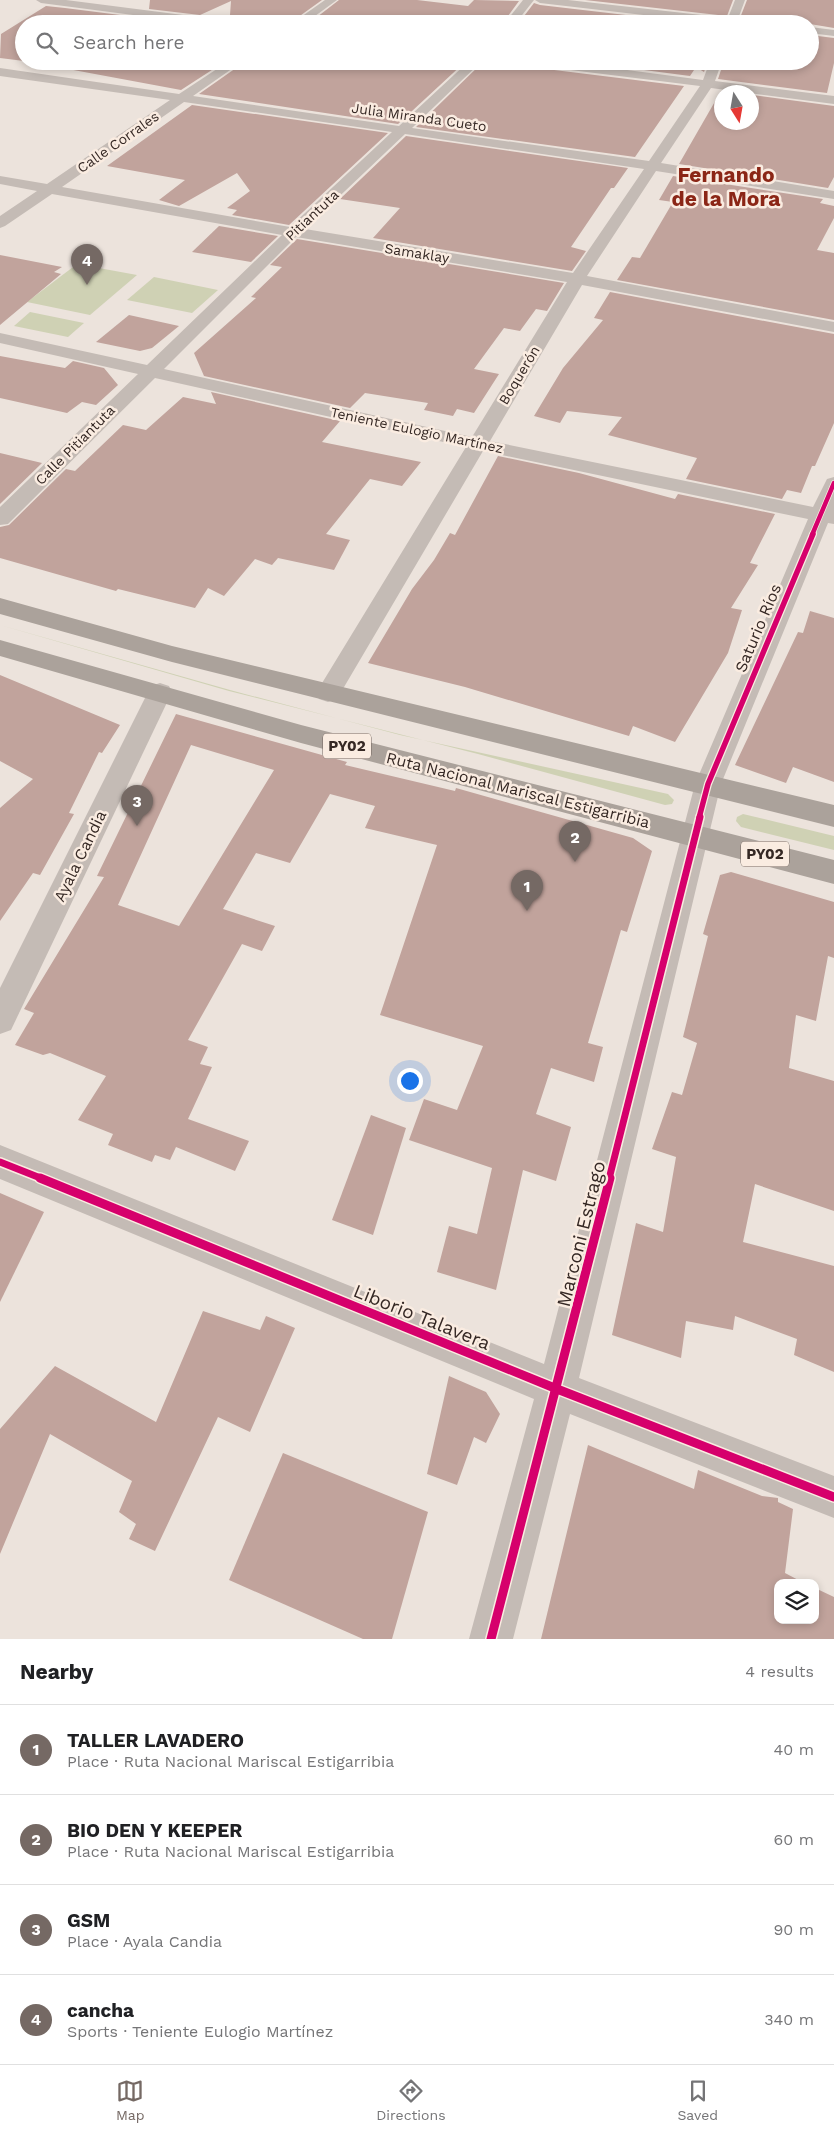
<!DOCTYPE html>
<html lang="en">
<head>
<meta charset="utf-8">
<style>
	:root { --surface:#fff; --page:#f2f2f2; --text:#202124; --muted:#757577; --line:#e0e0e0; --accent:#756964 }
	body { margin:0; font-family:"Work Sans",sans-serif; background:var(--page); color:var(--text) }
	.controls { position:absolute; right:15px; bottom:15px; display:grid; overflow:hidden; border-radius:10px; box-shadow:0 2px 8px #0003 }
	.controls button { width:45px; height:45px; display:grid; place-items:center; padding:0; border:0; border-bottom:1px solid var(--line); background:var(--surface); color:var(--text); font:25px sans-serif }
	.compass { position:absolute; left:714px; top:85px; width:45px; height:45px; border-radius:50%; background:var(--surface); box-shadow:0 2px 8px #0003; rotate:169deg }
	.you { position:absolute; left:409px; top:1080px; width:18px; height:18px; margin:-12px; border:4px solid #fff; border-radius:50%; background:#1a73e8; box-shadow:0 0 0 8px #1a73e833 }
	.badge { display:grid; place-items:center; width:32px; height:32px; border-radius:50%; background:var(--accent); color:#fff; font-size:16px; font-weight:700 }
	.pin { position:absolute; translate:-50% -41px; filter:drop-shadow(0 1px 2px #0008) }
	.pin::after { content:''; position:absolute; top:26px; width:18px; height:15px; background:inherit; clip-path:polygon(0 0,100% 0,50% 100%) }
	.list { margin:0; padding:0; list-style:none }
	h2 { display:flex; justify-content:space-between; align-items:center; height:65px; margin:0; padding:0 20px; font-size:21px }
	h2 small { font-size:16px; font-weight:400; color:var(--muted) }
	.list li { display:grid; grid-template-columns:32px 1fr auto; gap:15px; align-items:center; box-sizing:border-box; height:90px; padding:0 20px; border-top:1px solid var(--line) }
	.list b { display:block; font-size:19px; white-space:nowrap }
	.list p { margin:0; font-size:16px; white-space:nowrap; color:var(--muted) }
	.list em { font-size:16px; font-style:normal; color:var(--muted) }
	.icon { flex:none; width:28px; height:28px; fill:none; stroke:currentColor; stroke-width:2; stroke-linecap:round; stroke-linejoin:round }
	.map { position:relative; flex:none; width:834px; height:1639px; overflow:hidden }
	.search { position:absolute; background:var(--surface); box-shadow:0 2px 8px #0003; left:15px; right:15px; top:15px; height:55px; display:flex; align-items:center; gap:12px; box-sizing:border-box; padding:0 18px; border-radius:28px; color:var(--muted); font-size:19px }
	.sheet { height:425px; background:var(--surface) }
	nav { display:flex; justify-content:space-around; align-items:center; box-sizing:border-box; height:70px; border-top:1px solid var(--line); background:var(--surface); font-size:14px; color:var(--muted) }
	nav a { display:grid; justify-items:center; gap:2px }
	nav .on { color:var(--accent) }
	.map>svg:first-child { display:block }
	.green { fill:#cfd1b4 }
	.building { fill:#c1a39c; fill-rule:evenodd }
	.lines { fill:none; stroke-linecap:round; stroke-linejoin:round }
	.minor { fill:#c4bbb5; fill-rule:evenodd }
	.highway { fill:#aba29b; fill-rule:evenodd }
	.cycleway-far3-casing { stroke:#faece1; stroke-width:6 }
	.cycleway-far2-casing { stroke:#faece1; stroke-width:8 }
	.cycleway-far1-casing { stroke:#faece1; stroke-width:10 }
	.cycleway-casing { stroke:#faece1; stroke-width:12 }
	.cycleway-far3 { stroke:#d6006c; stroke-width:4.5 }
	.cycleway-far2 { stroke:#d6006c; stroke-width:5.5 }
	.cycleway-far1 { stroke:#d6006c; stroke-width:7 }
	.cycleway { stroke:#d6006c; stroke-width:9 }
	.labels { text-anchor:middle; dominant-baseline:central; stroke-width:5; stroke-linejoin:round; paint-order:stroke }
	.far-street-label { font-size:14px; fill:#352824; stroke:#faece1 }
	.shield { fill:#faece1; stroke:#70635d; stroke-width:1 }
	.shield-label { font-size:15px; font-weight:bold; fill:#352824 }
	.street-label { font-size:16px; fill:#352824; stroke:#faece1 }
	.near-street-label { font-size:19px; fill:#352824; stroke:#faece1 }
	.far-town-label { font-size:21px; font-weight:bold; fill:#8b2616; stroke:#faece1 }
</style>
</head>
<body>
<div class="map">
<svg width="834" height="1639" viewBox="0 0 834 1639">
	<rect width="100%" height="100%" fill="#ece3dc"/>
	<g class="green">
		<path d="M 77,264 L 137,275 L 90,315 L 27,302 Z"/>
		<path d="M 154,277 L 218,290 L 192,313 L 127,300 Z"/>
		<path d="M 30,312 L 84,323 L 68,337 L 14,326 Z"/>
		<path d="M 0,625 L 230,690 L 400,735 L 668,794 L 674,800 L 672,804 L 665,805 L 478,754 L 229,691 Z"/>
		<path d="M 743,814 L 834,836 L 834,850 L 741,827 L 736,821 L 737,817 Z"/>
	</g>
	<g class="building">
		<path d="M 150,0 L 322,0 L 290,23 L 230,15 L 231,1 L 200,15 L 149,9 Z"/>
		<path d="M 339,0 L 417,0 L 468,6 L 474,0 L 519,1 L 502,24 L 308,24 Z"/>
		<path d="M 585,0 L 733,0 L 727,16 Z"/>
		<path d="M 747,0 L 834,0 L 834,28 L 810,24 L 759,24 L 740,18 Z"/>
		<path d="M 534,3 L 540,5 L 703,24 L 518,24 Z"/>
		<path d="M 46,6 L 65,8 L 183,23 L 24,24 L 24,61 L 0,58 L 1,34 Z"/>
		<path d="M 810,35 L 834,38 L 834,63 L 827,93 L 718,79 L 724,61 L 810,61 Z"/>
		<path d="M 29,61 L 180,61 L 218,66 L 181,90 L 68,69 L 73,66 Z"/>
		<path d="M 254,61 L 466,61 L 398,124 L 199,94 L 236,68 L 241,69 Z"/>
		<path d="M 484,61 L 522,61 L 530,67 L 684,86 L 635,157 L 416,127 Z"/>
		<path d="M 575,61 L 708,61 L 704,72 L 696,67 L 690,76 Z"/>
		<path d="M 721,91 L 731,92 L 722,92 L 722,122 L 752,122 L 752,95 L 834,106 L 834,177 L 828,188 L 679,164 Z"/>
		<path d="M 192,105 L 388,133 L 289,225 L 232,215 L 237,210 L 227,208 L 250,191 L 237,173 L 179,206 L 159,200 L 185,180 L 107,166 Z"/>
		<path d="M 406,136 L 628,168 L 614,188 L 611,188 L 571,247 L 586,251 L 572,271 L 373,238 L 400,208 L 340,199 Z"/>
		<path d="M 673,176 L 823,199 L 820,203 L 834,206 L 834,218 L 817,250 L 834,253 L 834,320 L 617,280 L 632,257 L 640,258 L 673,202 L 659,200 Z"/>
		<path d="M 219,226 L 278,236 L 251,262 L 192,252 Z"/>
		<path d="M 297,239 L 564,283 L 547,311 L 536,309 L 520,331 L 504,328 L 474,369 L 499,374 L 474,413 L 457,409 L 453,416 L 424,410 L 428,403 L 365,393 L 350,408 L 204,376 L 194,353 L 256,298 L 251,297 L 282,267 L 270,265 Z"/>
		<path d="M 0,255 L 62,267 L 54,272 L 61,274 L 0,325 Z"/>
		<path d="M 610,292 L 834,334 L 834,423 L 815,466 L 812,466 L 801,493 L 787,490 L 782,499 L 686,479 L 697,458 L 608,435 L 622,417 L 567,411 L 560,423 L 534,416 L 563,368 L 603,320 L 594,318 Z"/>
		<path d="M 129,315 L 179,326 L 152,348 L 140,351 L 96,342 Z"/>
		<path d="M 0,356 L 65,368 L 73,361 L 104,368 L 118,385 L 96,405 L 82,402 L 67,413 L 0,398 Z"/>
		<path d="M 211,392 L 340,421 L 322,442 L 421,462 L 402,486 L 370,479 L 326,534 L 350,540 L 334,570 L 278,558 L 272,565 L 255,559 L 224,596 L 208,588 L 195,608 L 118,589 L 116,591 L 0,558 L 0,527 L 9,525 L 66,469 L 75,471 L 123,425 L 146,430 L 183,397 L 216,404 Z"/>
		<path d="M 0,453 L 42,463 L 0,504 Z"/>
		<path d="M 498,456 L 579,473 L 675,499 L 678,494 L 775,514 L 750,563 L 758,565 L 731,608 L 742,610 L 728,653 L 675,742 L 633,726 L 629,736 L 465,687 L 368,663 L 412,589 L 434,560 L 450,533 L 455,535 Z"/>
		<path d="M 810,611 L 834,618 L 834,782 L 793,767 L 786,783 L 735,765 L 798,632 L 803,633 Z"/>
		<path d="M 0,675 L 120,725 L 102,753 L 99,752 L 69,813 L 74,814 L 40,875 L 33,873 L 0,921 L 0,808 L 33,779 L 0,761 Z"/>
		<path d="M 176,714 L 347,762 L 345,765 L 455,791 L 456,788 L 633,838 L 652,851 L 627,932 L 621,930 L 588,1043 L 603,1047 L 594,1082 L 551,1068 L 536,1114 L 571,1127 L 556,1181 L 523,1170 L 496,1290 L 437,1272 L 449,1226 L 477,1234 L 492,1168 L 409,1140 L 424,1099 L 457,1110 L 483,1046 L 380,1015 L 437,845 L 365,828 L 375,806 L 330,794 L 290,863 L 256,853 L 223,909 L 275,926 L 262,951 L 242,944 L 188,1040 L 208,1047 L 200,1064 L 212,1067 L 188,1119 L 249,1141 L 235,1171 L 176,1147 L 170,1160 L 155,1155 L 152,1162 L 108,1145 L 113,1134 L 78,1120 L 106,1076 L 50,1053 L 43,1055 L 15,1045 L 34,1013 L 24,1009 L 104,877 L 97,876 ZM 191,745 L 274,770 L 179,926 L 118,905 Z"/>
		<path d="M 731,872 L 834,902 L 834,958 L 828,956 L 816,1021 L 796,1015 L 789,1068 L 834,1081 L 834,1211 L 755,1184 L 743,1242 L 834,1266 L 834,1372 L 794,1355 L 797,1339 L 735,1316 L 733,1330 L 686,1321 L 681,1358 L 612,1335 L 636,1223 L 663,1232 L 676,1157 L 652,1149 L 672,1092 L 682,1095 L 697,1043 L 683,1037 L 708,936 L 703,934 L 720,875 Z"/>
		<path d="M 371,1115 L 406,1128 L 373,1235 L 332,1220 Z"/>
		<path d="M 0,1193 L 44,1212 L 0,1302 Z"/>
		<path d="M 203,1311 L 260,1330 L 266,1316 L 295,1328 L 250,1432 L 218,1417 L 155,1551 L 129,1539 L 136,1524 L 119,1512 L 132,1481 L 50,1434 L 0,1554 L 0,1429 L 55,1366 L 156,1422 Z"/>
		<path d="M 449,1376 L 486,1392 L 500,1414 L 486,1443 L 474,1437 L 457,1485 L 427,1474 Z"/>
		<path d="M 588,1445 L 694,1489 L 698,1470 L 762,1496 L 778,1498 L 778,1502 L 793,1509 L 785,1573 L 804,1583 L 778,1583 L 778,1620 L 815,1620 L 815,1588 L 834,1597 L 834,1639 L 541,1639 Z"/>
		<path d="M 283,1453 L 428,1512 L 392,1639 L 363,1639 L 229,1580 Z"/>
	</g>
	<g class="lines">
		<g class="minor">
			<path d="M 36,0 L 66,0 L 230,21 L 235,24 L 202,24 L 41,3 Z"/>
			<path d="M 325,0 L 337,0 L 304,24 L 291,24 Z"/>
			<path d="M 523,0 L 534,0 L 515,24 L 504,24 Z"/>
			<path d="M 535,0 L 568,0 L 728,18 L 735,0 L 745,0 L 738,19 L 757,24 L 721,24 L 540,3 Z"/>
			<path d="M 810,27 L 834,30 L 834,36 L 810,33 Z"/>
			<path d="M 229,61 L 243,61 L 193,96 L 399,126 L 469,61 L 482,61 L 412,128 L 649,161 L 700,86 L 530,65 L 524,61 L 559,61 L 703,80 L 710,61 L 722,61 L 715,81 L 834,96 L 834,104 L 711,88 L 661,163 L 834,191 L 834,199 L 656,171 L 587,276 L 834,322 L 834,332 L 582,285 L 490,441 L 813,507 L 827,479 L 834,477 L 834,524 L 828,523 L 721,784 L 579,1378 L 834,1476 L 834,1518 L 570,1414 L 513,1639 L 469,1639 L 534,1399 L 0,1179 L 0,1145 L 544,1364 L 695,784 L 808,519 L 483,451 L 337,699 L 328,702 L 319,699 L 316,693 L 466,447 L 155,378 L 8,524 L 0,525 L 0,507 L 138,374 L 0,343 L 0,333 L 147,365 L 282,235 L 52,194 L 5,226 L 0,228 L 0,216 L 37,191 L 0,184 L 0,176 L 47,184 L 170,100 L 0,76 L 0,68 L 179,94 ZM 184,102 L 392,132 L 290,227 L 62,187 ZM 405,134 L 644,169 L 573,273 L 305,229 ZM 296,237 L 567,282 L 472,437 L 164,369 Z"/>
			<path d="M 160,683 L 169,686 L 172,692 L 11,1030 L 0,1034 L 0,988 L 151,686 Z"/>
		</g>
		<g class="highway">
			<path d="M 0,598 L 172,646 L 834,805 L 834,827 L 172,662 L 0,614 Z"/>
			<path d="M 0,640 L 301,725 L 834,860 L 834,884 L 301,743 L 0,656 Z"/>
		</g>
		<g class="cycleway-far3-casing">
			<path id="cycleway-far3" d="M 812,535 L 834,483"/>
		</g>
		<g class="cycleway-far2-casing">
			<path id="cycleway-far2" d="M 699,818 L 708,784 L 813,534"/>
		</g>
		<g class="cycleway-far1-casing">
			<g id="cycleway-far1">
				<path d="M 0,1162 L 43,1179"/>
				<path d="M 609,1179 L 700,817"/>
			</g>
		</g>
		<g class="cycleway-casing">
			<g id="cycleway">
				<path d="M 40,1178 L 557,1389 L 834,1497"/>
				<path d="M 491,1639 L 610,1178"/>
			</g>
		</g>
		<use href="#cycleway-far3" class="cycleway-far3"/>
		<use href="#cycleway-far2" class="cycleway-far2"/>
		<use href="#cycleway-far1" class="cycleway-far1"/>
		<use href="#cycleway" class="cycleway"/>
	</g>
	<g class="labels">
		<g class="far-street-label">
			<text transform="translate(419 117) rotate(8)">Julia Miranda Cueto</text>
			<text transform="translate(118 142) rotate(-35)">Calle Corrales</text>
			<text transform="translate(312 215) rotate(-43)">Pitiantuta</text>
			<text transform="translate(417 253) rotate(9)">Samaklay</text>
			<text transform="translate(519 375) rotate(-59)">Boquerón</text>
			<text transform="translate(417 430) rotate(12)">Teniente Eulogio Martínez</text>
			<text transform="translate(75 445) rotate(-45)">Calle Pitiantuta</text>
		</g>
		<g class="shield">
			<rect x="323" y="733.5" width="48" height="25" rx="4"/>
			<rect x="741" y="841.5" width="48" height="25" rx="4"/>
		</g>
		<g class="shield-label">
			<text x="347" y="746">PY02</text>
			<text x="765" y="854">PY02</text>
		</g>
		<g class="street-label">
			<text transform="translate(758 628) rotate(-67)">Saturio Ríos</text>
			<text transform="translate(518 790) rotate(14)">Ruta Nacional Mariscal Estigarribia</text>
			<text transform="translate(80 856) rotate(-64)">Ayala Candia</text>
		</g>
		<g class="near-street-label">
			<text transform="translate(581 1234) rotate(-76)">Marconi Estrago</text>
			<text transform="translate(422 1317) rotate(22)">Liborio Talavera</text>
		</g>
		<g class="far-town-label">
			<text x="726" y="174">Fernando<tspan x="726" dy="24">de la Mora</tspan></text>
		</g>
	</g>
</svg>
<div class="controls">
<button><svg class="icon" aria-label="layers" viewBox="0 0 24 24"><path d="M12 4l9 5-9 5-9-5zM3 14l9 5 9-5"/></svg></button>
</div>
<svg class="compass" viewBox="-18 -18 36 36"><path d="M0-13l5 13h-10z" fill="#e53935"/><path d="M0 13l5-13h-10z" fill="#757577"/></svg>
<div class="you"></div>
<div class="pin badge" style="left:527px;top:911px">1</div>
<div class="pin badge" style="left:575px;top:862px">2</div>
<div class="pin badge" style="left:137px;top:826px">3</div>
<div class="pin badge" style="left:87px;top:285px">4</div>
<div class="search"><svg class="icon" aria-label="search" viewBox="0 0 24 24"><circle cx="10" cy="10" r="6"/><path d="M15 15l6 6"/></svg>Search here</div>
</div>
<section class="sheet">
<h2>Nearby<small>4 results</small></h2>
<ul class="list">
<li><span class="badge">1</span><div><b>TALLER LAVADERO</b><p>Place · Ruta Nacional Mariscal Estigarribia</p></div><em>40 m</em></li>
<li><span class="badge">2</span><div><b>BIO DEN Y KEEPER</b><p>Place · Ruta Nacional Mariscal Estigarribia</p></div><em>60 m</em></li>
<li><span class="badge">3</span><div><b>GSM</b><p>Place · Ayala Candia</p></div><em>90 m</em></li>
<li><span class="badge">4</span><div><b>cancha</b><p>Sports · Teniente Eulogio Martínez</p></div><em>340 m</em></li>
</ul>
</section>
<nav>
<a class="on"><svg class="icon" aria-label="map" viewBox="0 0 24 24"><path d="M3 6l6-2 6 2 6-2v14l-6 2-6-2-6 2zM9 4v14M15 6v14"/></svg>Map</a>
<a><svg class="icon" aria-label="directions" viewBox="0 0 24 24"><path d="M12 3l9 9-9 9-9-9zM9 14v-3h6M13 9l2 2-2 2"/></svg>Directions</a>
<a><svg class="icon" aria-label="saved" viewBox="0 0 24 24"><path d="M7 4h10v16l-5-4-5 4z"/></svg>Saved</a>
</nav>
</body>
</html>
